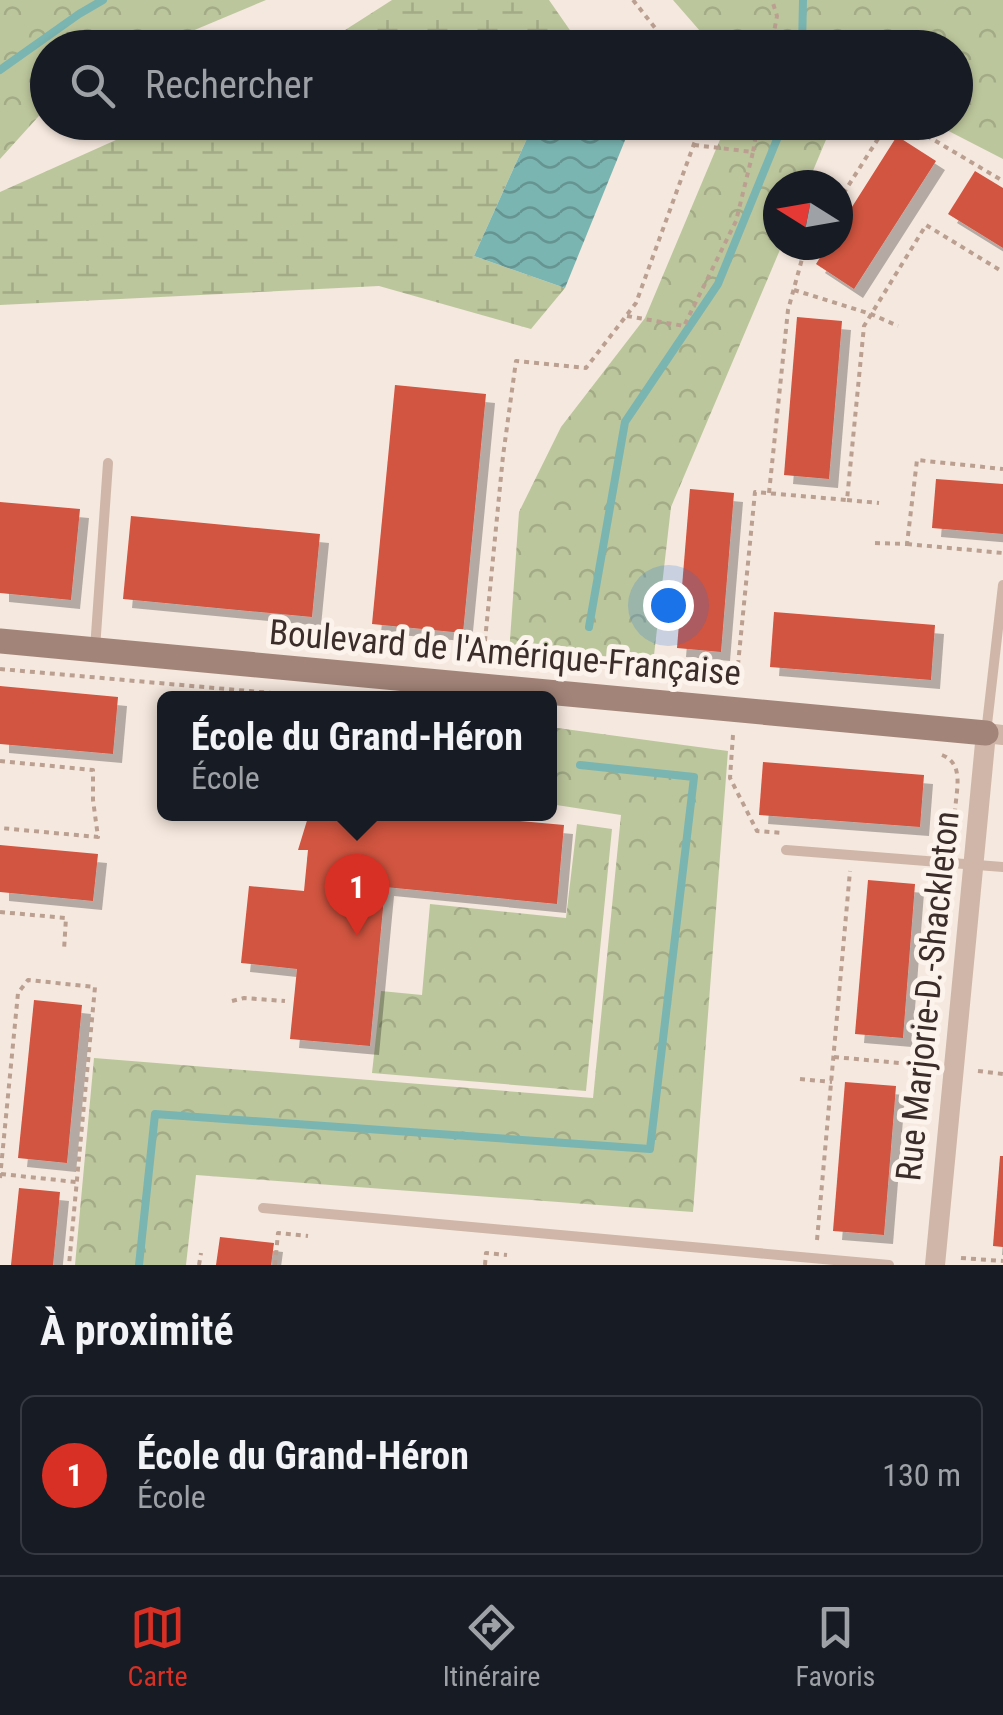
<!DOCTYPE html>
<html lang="fr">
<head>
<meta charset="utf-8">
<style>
	:root { --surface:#171b24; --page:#20242c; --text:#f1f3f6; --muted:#9ea1a6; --line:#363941; --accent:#d93025 }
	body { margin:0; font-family:"Roboto Condensed",sans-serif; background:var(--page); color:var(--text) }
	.compass { position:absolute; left:763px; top:170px; width:90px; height:90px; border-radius:50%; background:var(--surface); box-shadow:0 2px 8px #0004; rotate:281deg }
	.you { position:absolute; left:668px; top:605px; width:35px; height:35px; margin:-25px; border:8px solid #fff; border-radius:50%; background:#1a73e8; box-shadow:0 0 0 15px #1a73e833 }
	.badge { display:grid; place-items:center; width:65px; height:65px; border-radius:50%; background:var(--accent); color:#fff; font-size:32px; font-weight:700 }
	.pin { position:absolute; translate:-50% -82px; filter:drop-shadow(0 2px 5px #0008) }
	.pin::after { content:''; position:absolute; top:52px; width:35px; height:30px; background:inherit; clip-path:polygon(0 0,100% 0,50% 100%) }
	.popup { position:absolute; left:157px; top:691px; width:400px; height:130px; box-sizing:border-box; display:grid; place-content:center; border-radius:15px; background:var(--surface); filter:drop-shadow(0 2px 8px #0005); font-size:32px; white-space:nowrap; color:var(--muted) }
	.popup b { font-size:38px; color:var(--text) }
	.popup::after { content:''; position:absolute; left:50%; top:100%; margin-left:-20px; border:20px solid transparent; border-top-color:var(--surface) }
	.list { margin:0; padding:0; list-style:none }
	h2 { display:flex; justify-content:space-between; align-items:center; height:130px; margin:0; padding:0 40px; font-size:42px }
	h2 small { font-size:32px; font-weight:400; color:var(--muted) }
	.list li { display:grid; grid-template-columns:65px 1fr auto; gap:30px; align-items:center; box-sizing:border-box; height:160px; margin:0 20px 20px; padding:0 20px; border:2px solid var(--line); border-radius:15px }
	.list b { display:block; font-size:38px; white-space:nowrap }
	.list p { margin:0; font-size:32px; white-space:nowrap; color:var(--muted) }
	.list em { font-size:32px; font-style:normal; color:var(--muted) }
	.icon { flex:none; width:55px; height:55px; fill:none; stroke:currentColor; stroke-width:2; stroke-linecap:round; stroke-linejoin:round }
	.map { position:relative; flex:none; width:1003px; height:1265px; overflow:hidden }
	.search { position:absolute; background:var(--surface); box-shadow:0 2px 8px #0004; left:30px; right:30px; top:30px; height:110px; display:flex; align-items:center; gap:25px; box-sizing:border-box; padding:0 35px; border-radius:55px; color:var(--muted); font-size:38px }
	.sheet { height:310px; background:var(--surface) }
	nav { display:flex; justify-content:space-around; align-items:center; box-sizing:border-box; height:140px; border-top:2px solid var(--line); background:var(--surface); font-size:28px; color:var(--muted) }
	nav a { display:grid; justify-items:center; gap:5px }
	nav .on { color:var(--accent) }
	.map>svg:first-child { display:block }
	.forest { fill:url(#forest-crowns) }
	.wetland { fill:url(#wetland-marsh) }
	.water { fill:url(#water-waves) }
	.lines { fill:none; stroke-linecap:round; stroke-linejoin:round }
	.stream { stroke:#7ab5b2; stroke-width:8 }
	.building { fill:#d15440; filter:url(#shadow) }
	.path { stroke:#bba092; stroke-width:4; stroke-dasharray:5 5; stroke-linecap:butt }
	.lane { stroke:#cfb6a8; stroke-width:10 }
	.street { stroke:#cfb6a8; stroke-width:20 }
	.secondary { stroke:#a38479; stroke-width:25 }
	.labels { text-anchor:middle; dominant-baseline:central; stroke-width:10; stroke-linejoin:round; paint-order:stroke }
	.street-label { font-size:35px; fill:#3b2d29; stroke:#fcf3ec }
</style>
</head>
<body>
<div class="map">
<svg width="1003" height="1265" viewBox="0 0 1003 1265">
	<defs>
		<pattern id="forest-crowns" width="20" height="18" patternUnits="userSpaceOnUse" patternTransform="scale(2.5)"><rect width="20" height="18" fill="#bcc69c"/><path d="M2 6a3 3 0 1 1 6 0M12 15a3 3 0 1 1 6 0" fill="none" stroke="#a2aa86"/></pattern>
		<pattern id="wetland-marsh" width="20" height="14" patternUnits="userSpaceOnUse" patternTransform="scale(2.5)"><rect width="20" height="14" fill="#bcc69c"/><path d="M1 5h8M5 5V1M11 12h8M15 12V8" fill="none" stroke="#a2aa86"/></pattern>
		<pattern id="water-waves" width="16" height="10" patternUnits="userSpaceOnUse" patternTransform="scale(2.5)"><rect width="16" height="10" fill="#7ab5b2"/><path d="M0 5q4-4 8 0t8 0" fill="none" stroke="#659491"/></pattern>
		<filter id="shadow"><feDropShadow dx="9" dy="9" stdDeviation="0" flood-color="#0004"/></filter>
	</defs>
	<rect width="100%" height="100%" fill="#f5e8de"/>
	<g class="forest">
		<path d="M 0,0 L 266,0 L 154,47 L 48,48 L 47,107 L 0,159 Z"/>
		<path d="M 673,0 L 1003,0 L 1003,159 L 933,123 L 956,122 L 956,48 L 714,47 Z"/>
		<path d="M 727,123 L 833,123 L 807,185 L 778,185 L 778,245 L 782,245 L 671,507 L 653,664 L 509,654 L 519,512 L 561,427 L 645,318 Z"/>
		<path d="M 550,727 L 728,751 L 693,1212 L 196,1175 L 186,1265 L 75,1265 L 94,1058 L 593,1098 L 621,815 L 550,804 Z"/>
		<path d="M 577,824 L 612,829 L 586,1091 L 372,1073 L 381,991 L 422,995 L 430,904 L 566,918 Z"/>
	</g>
	<g class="wetland">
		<path d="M 392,0 L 549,0 L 574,36 L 569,48 L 317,48 Z"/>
		<path d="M 156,122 L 534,123 L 474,256 L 565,288 L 531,329 L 379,286 L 0,305 L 0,192 Z"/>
	</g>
	<path class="water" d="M 534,123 L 632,123 L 565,288 L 474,256 Z"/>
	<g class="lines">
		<g class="stream">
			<path d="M 802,48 L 803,0"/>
			<path d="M 0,70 L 79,14 L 103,0"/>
			<path d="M 589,627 L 625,422 L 718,284 L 784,122"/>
			<path d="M 139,1265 L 155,1114 L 650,1149 L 694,777 L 580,765"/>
		</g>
	</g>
	<g class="building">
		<path d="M 897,136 L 936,161 L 854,289 L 816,264 L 828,245 L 838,245 L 838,229 Z"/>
		<path d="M 975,171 L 1003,188 L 1003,248 L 948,214 Z"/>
		<path d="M 797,317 L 842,321 L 829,479 L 784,475 Z"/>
		<path d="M 395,385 L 486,394 L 463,633 L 372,624 Z"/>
		<path d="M 936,479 L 1003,484 L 1003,534 L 932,528 Z"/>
		<path d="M 690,489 L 734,493 L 721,652 L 677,648 Z"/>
		<path d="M 0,502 L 80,509 L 71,600 L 0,593 Z"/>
		<path d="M 131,516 L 320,534 L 312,617 L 123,599 Z"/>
		<path d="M 774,612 L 935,625 L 931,680 L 770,667 Z"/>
		<path d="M 0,686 L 118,697 L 113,754 L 0,744 Z"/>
		<path d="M 763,762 L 924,775 L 920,827 L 759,815 Z"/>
		<path d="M 309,814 L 441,814 L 564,825 L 557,904 L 385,887 L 370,1046 L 290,1039 L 297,969 L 241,963 L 249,886 L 304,891 L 308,850 L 298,850 Z"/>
		<path d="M 0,845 L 98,854 L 93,901 L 0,892 Z"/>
		<path d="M 868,880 L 915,884 L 903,1038 L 855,1034 Z"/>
		<path d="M 34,1000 L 82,1005 L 67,1163 L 18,1158 Z"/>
		<path d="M 845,1082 L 896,1086 L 884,1235 L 833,1231 Z"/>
		<path d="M 1000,1156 L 1003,1156 L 1003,1247 L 993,1246 Z"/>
		<path d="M 19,1188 L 60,1192 L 53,1265 L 11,1265 Z"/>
		<path d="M 220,1237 L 274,1243 L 271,1265 L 216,1265 Z"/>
	</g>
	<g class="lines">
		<g class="path">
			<path d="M 633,0 L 671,48"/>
			<path d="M 771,48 L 777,16 L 772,0"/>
			<path d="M 900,122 L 912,127 L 1003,181"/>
			<path d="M 694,145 L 753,152 L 758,122"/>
			<path d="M 838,202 L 888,123 L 890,122"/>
			<path d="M 794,290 L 871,314 L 898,326"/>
			<path d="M 627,316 L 684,326 L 736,221 L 753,152"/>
			<path d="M 769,493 L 788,310 L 802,259 L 811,245"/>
			<path d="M 847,500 L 879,503"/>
			<path d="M 875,543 L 907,544 L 917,460 L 1003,469"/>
			<path d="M 907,544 L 1003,553"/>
			<path d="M 483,661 L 503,456 L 516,361 L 586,368 L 636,303 L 702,122"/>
			<path d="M 0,669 L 328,698"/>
			<path d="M 736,685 L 755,492 L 847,500 L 864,326 L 926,225 L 1003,272"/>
			<path d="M 733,735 L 730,778 L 757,831 L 783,833"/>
			<path d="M 942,755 C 965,764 956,790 955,812"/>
			<path d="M 0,761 L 93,770 L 93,800 L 98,837 L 0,828"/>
			<path d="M 0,912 L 66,918 L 64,950"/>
			<path d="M 232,1001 L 244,998 L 285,1001"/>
			<path d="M 834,1057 L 933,1066"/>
			<path d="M 978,1071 L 1003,1074"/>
			<path d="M 800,1079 L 832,1082"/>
			<path d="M 1,1174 L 76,1182"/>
			<path d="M 0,1178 L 18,993 L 28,980 L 95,987 L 69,1265"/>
			<path d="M 817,1240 L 850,871"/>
			<path d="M 961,1258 L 1003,1261"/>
			<path d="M 199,1265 L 201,1253"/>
			<path d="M 275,1265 L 278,1233 L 308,1236"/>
			<path d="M 485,1265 L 486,1253 L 507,1255"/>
		</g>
		<g class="lane">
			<path d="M 95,649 L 108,463"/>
			<path d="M 986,733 L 1003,585"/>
			<path d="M 786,850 L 1003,867"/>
			<path d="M 263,1208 L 889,1265"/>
		</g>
		<path class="street" d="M 935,1265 L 986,733 L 1003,735"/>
		<path class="secondary" d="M 0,641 L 986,733"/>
	</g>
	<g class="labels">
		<g class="street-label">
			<text transform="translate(505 653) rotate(5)">Boulevard de l'Amérique-Française</text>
			<text transform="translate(928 996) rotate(-84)">Rue Marjorie-D.-Shackleton</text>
		</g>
	</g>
</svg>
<svg class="compass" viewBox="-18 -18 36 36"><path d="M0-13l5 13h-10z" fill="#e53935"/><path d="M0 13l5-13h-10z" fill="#9ea1a6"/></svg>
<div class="you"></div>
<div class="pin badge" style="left:357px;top:936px">1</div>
<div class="popup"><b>École du Grand-Héron</b>École</div>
<div class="search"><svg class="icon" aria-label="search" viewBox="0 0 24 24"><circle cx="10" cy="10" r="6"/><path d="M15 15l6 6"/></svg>Rechercher</div>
</div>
<section class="sheet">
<h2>À proximité<small></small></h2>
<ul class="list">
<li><span class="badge">1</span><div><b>École du Grand-Héron</b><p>École</p></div><em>130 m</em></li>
</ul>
</section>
<nav>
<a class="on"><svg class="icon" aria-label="map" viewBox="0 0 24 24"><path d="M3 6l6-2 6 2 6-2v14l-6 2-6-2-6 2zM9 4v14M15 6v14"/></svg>Carte</a>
<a><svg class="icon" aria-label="directions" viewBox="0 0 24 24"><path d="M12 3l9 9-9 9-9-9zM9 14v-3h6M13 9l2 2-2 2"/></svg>Itinéraire</a>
<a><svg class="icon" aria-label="saved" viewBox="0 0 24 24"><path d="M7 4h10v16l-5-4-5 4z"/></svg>Favoris</a>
</nav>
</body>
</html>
